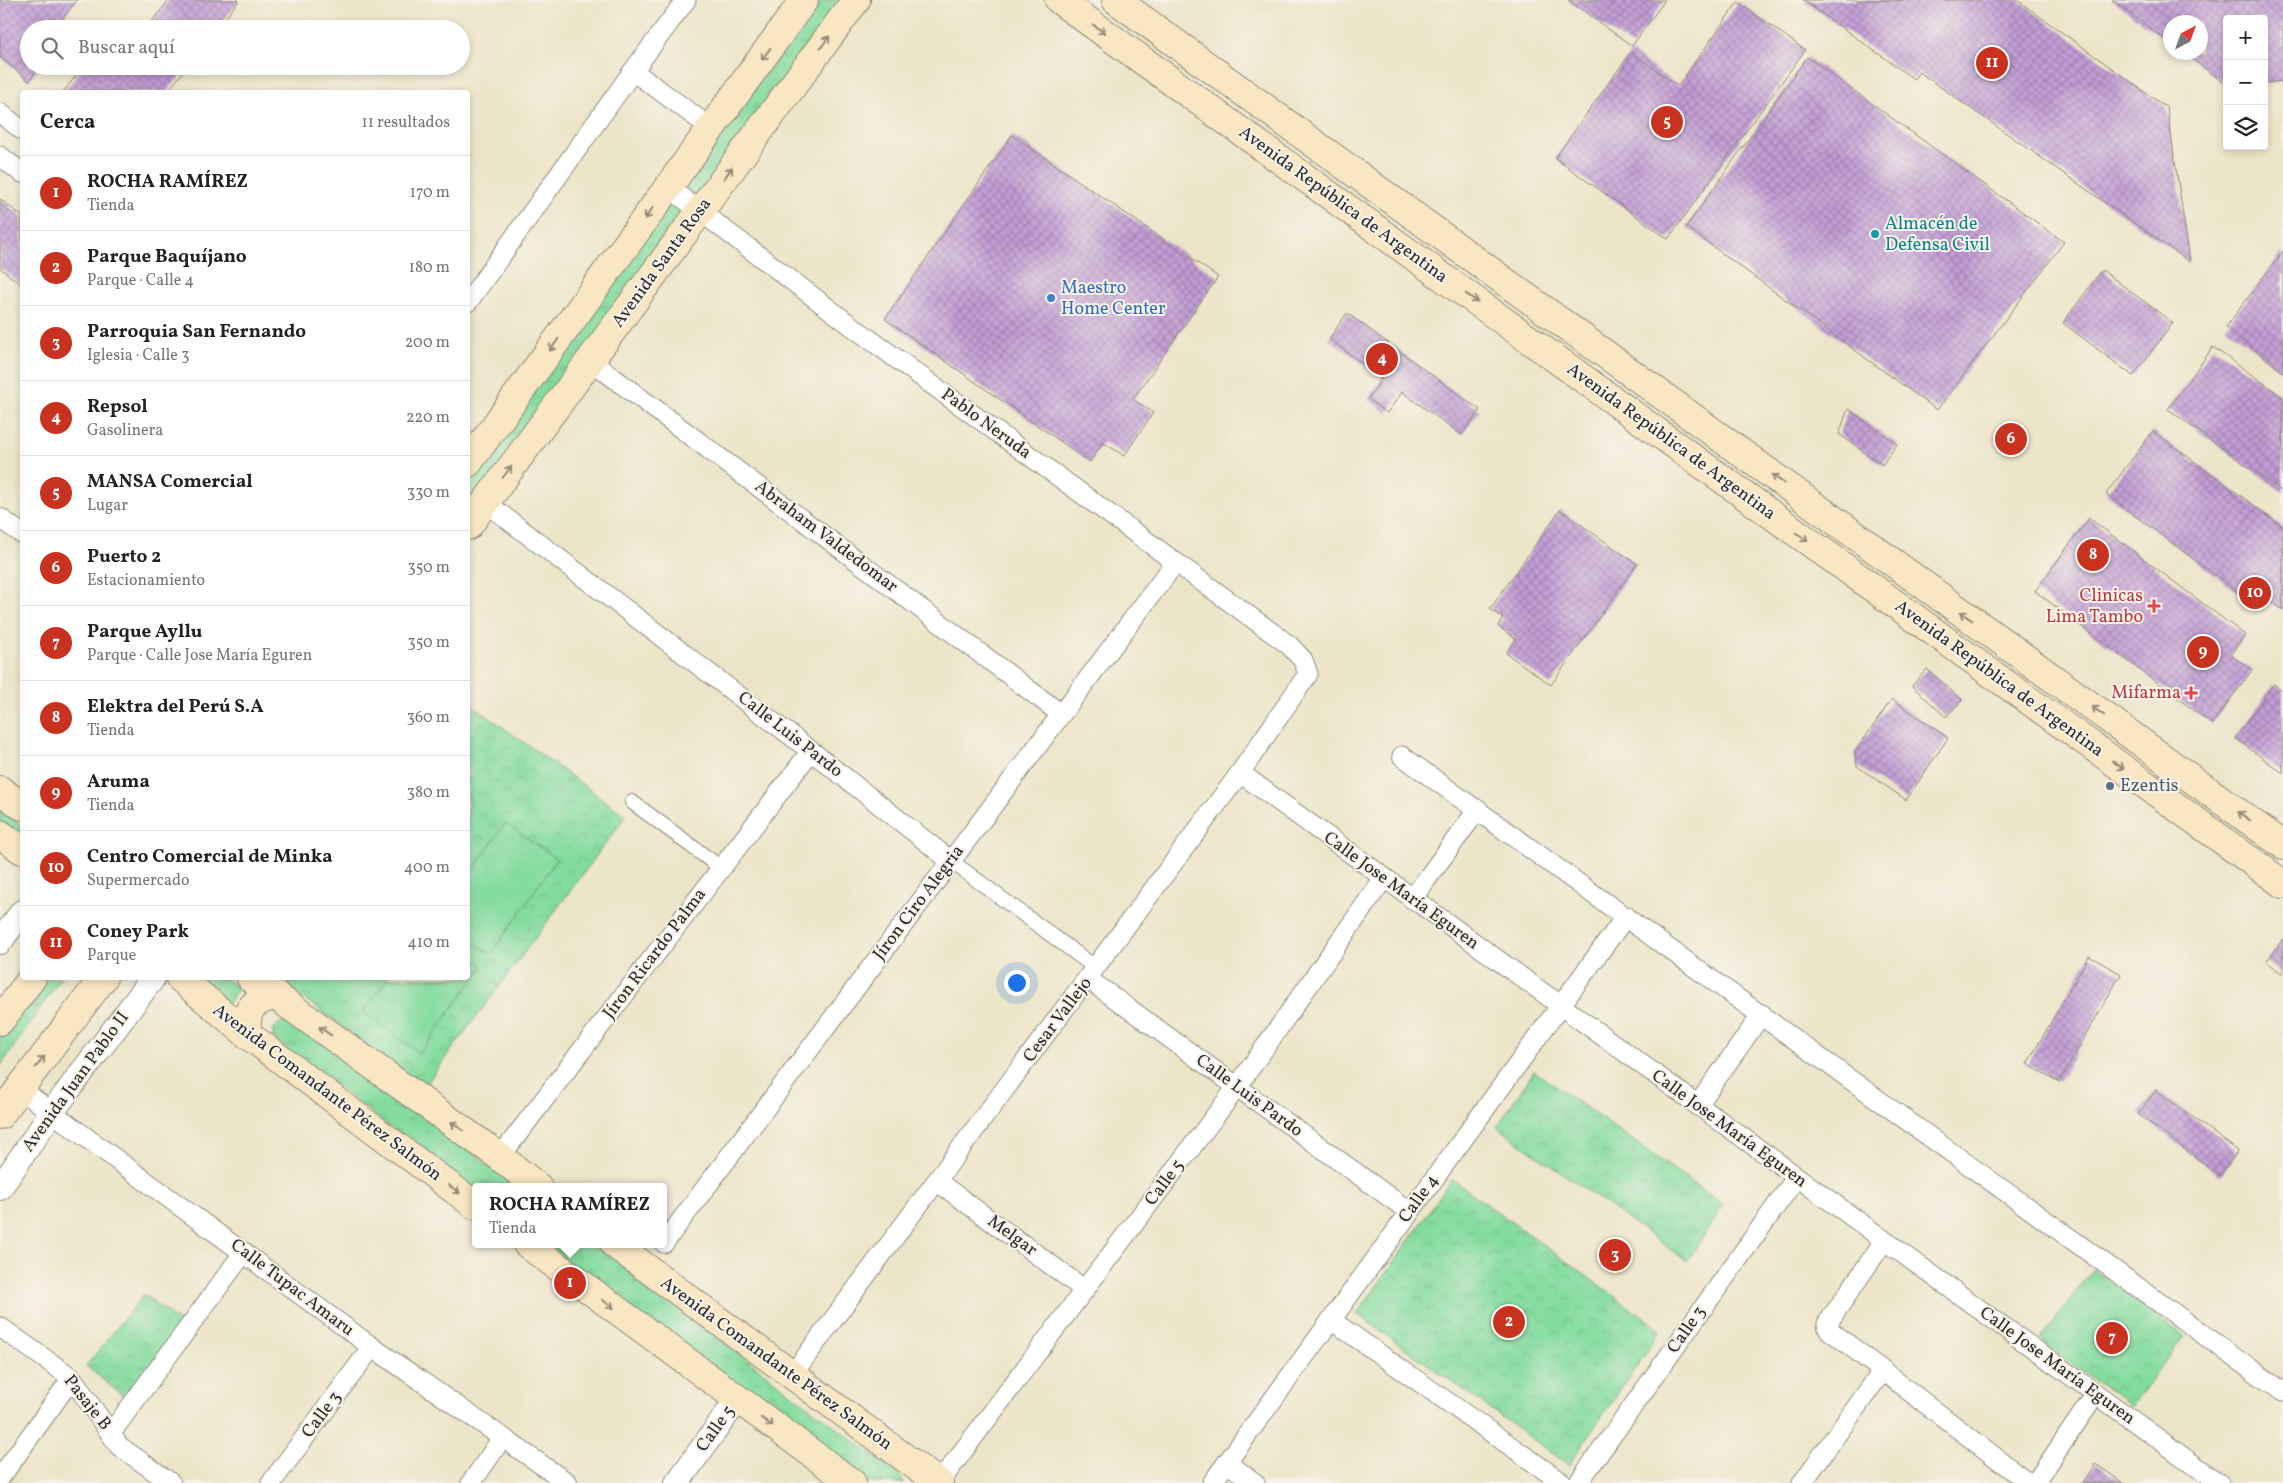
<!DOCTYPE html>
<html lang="es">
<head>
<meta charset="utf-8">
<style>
	:root { --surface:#fff; --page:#f2f2f2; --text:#222; --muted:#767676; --line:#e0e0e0; --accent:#c8321e }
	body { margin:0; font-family:Vollkorn,serif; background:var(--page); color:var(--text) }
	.controls { position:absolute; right:15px; top:15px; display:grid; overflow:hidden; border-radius:5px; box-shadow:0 2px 8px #0003 }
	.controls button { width:45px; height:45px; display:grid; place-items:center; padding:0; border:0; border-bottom:1px solid var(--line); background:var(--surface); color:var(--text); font:25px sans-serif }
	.compass { position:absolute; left:2163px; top:15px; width:45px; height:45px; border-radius:50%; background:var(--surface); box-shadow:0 2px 8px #0003; rotate:41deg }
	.you { position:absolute; left:1016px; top:982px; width:18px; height:18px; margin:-12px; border:4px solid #fff; border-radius:50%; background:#1a73e8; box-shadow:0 0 0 8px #1a73e833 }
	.badge { display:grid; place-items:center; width:32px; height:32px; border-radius:50%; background:var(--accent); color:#fff; font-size:16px; font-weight:700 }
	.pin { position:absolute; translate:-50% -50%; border:2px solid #fff; box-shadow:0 1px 5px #0006 }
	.popup { position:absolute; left:472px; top:1183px; width:195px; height:65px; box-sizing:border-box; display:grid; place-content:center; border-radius:5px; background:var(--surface); filter:drop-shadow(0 1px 4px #0005); font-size:16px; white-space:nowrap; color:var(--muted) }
	.popup b { font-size:19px; color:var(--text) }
	.popup::after { content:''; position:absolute; left:50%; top:100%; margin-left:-10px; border:10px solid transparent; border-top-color:var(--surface) }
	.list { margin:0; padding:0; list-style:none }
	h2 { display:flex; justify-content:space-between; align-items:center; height:65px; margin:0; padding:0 20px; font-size:21px }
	h2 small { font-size:16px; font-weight:400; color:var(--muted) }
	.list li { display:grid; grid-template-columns:32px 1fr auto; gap:15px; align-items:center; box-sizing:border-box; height:75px; padding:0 20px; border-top:1px solid var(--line) }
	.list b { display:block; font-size:19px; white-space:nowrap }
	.list p { margin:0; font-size:16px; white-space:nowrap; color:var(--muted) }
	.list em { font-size:16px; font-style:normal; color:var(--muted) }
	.icon { flex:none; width:28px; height:28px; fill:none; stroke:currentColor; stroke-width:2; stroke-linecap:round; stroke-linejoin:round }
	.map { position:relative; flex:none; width:2283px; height:1483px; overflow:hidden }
	.search { position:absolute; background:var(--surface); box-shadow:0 2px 8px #0003; left:20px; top:20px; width:450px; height:55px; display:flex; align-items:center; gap:12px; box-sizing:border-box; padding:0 18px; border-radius:28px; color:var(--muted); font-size:19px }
	.panel { position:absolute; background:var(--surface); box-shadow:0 2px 8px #0003; left:20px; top:90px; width:450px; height:890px; border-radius:5px }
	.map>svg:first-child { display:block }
	.grass { fill:url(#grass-tufts); stroke:#578365 }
	.park { fill:url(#park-crowns); stroke:#578365 }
	.pitch { fill:#83db9f; stroke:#578365 }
	.building { fill:url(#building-cross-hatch) }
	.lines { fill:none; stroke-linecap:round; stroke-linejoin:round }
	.pedestrian-casing { stroke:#8c887a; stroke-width:16 }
	.minor-casing { stroke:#8c887a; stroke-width:21 }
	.tertiary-casing { stroke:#8c887a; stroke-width:26 }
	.secondary-casing { stroke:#8c887a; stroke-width:30 }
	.pedestrian { stroke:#fff; stroke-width:14 }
	.minor { stroke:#fff; stroke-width:19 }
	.tertiary { stroke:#fff; stroke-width:24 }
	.secondary { stroke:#f9e7c3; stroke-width:28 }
	.oneway { stroke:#928977 }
	.culture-dot { fill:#0f9aa8; stroke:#f7f3e8; stroke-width:2 }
	.shop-dot { fill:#3f7fe0; stroke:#f7f3e8; stroke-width:2 }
	.health-dot { fill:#e0444e; stroke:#f7f3e8; stroke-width:2 }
	.service-dot { fill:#5c6f8a; stroke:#f7f3e8; stroke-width:2 }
	.labels { text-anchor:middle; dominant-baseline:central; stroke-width:4; stroke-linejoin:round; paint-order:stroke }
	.street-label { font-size:18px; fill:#2b2b2b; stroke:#f7f3e8 }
	.culture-label { font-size:18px; fill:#0d838f; stroke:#f7f3e8; text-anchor:start }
	.shop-label { font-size:18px; fill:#366cbe; stroke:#f7f3e8; text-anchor:start }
	.health-label { font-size:18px; fill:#be3a42; stroke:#f7f3e8; text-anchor:end }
	.service-label { font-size:18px; fill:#4e5e75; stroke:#f7f3e8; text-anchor:start }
</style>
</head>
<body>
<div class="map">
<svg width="2283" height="1483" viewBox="0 0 2283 1483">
	<defs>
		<pattern id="grass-tufts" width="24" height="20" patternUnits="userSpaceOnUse" patternTransform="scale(1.25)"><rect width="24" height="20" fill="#83db9f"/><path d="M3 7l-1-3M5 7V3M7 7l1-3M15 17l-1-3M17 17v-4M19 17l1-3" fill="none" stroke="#71bc89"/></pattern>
		<pattern id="park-crowns" width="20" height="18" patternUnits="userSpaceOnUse" patternTransform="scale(1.25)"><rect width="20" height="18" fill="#83db9f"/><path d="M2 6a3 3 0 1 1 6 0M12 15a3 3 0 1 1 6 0" fill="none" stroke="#71bc89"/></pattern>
		<pattern id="building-cross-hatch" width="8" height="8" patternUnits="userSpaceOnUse" patternTransform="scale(1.25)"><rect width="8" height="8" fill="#c29dd6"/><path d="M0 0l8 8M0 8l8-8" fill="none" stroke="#9e80ae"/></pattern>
	</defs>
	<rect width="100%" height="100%" fill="#f7f3e8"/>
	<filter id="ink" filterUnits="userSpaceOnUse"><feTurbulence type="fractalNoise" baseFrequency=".02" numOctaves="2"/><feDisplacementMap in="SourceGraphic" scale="10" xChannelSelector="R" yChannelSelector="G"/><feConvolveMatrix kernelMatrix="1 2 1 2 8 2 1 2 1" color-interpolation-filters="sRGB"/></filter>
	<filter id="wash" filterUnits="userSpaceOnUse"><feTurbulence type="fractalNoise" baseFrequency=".0096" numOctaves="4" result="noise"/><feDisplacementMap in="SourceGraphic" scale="20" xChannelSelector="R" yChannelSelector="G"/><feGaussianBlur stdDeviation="1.12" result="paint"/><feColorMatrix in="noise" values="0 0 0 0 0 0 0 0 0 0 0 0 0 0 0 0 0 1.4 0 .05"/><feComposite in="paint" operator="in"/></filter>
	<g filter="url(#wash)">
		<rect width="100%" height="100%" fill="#ede5c9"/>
		<g class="grass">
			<path d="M 821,0 L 851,0 L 468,509 L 468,472 Z"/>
			<path d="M 0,810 L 22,826 L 22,845 L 0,833 Z"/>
			<path d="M 30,978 L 61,978 L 0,1067 L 0,1021 Z"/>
			<path d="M 184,978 L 224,978 L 239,988 L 221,1012 Z"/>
			<path d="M 292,1020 L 518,1187 L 476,1187 L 476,1192 L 273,1038 L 273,1029 L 280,1023 Z"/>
			<path d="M 545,1244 L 594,1244 L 899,1475 L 904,1483 L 861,1483 Z"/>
		</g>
		<g class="park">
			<path d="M 468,702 L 626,816 L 424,1087 L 276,978 L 468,978 Z"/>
			<path d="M 1534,1071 L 1724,1205 L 1687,1261 L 1497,1127 Z"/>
			<path d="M 1452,1179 L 1661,1330 L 1569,1465 L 1357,1314 Z"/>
			<path d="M 2093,1269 L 2184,1336 L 2131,1407 L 2040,1340 Z"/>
			<path d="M 144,1294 L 185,1327 L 127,1399 L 86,1366 Z"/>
		</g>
		<g class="pitch">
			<path d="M 505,823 L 557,859 L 491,954 L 468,938 L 468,878 Z"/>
			<path d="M 468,954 L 483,966 L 420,1053 L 363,1012 L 388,978 L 468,978 Z"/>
		</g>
		<g id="blocks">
			<g class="building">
				<path d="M 0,0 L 77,0 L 54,29 L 29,29 L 29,66 L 40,66 L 29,81 L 0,57 Z"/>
				<path d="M 169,0 L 239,0 L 217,29 L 146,29 Z"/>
				<path d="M 1568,0 L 1665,0 L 1632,46 Z"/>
				<path d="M 1803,0 L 2017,0 L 2167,108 L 2190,262 L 1919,72 L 1914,79 Z"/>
				<path d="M 2112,0 L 2283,0 L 2283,81 L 2264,83 L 2264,19 L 2227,19 L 2227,85 L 2183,52 L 2200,52 L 2200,22 L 2170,22 L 2170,43 Z"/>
				<path d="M 1738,2 L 1805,50 L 1668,239 L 1555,158 L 1631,52 L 1678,86 Z"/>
				<path d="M 1807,57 L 2064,242 L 1937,410 L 1686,227 Z"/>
				<path d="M 84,66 L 108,66 L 114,70 L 117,66 L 188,66 L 167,92 L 63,92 Z"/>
				<path d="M 1012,135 L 1218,277 L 1133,399 L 1153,413 L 1124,456 L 1103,442 L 1090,462 L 885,319 Z"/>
				<path d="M 0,199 L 22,216 L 22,285 L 0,268 Z"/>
				<path d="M 2283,251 L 2283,372 L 2226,327 Z"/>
				<path d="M 2102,270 L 2173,323 L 2133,376 L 2063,323 Z"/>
				<path d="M 1347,313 L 1480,410 L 1462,435 L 1402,392 L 1387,413 L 1368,399 L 1382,378 L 1329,339 Z"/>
				<path d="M 2213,347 L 2283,397 L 2283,492 L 2168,409 Z"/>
				<path d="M 1848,409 L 1897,444 L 1882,465 L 1839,434 Z"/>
				<path d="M 2153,431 L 2283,527 L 2283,610 L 2269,600 L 2262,610 L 2106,494 Z"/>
				<path d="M 1560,510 L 1637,564 L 1551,685 L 1506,653 L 1516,639 L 1498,626 L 1503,618 L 1490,609 Z"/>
				<path d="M 2089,518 L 2245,635 L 2230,655 L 2252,670 L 2212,724 L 2035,591 Z"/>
				<path d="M 1927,669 L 1962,700 L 1946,717 L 1912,686 Z"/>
				<path d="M 2274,684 L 2283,691 L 2283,773 L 2235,738 Z"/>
				<path d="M 1892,699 L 1948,738 L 1906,800 L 1857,766 L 1855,752 Z"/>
				<path d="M 2283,939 L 2283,974 L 2266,962 Z"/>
				<path d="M 2089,956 L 2121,974 L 2059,1082 L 2027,1064 Z"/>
				<path d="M 2156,1090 L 2238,1151 L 2220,1176 L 2138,1114 Z"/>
				<path d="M 2096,1464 L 2123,1483 L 2083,1483 Z"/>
			</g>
		</g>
	</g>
	<g filter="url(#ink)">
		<use href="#blocks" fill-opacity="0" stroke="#8c887a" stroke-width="1"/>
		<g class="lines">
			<g class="pedestrian-casing">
				<g id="pedestrian">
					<path d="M 632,802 L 721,868"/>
					<path d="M 951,861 L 1096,968"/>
				</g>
			</g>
			<g class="minor-casing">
				<g id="minor">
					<path d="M 686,0 L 633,71 L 711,128"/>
					<path d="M 0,113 L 22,130"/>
					<path d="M 0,156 L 22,173"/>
					<path d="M 668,187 L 853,327 L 1289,645 L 1303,660 L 1308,674 L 1240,773 L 792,1375"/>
					<path d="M 468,302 L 633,71"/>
					<path d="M 591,361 L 1061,714"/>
					<path d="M 485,502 L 811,751 L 951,861"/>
					<path d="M 0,518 L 22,534"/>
					<path d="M 1402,756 L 2283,1392"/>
					<path d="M 1240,773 L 2219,1483"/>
					<path d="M 1412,899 L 1478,809"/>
					<path d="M 1088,979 L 1410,1212"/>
					<path d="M 20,1089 L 372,1347 L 568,1483"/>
					<path d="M 1697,1106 L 1762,1014"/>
					<path d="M 500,1157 L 811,751"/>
					<path d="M 938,1182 L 1085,1290"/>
					<path d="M 1884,1241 L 1827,1324 L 1828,1329 L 2029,1483"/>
					<path d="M 664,1243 L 1175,563"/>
					<path d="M 1331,1320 L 1563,1483"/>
					<path d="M 0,1327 L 72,1378 L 119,1446 L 171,1483"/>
					<path d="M 111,1433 L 244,1252"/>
					<path d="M 1227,1463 L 1255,1483"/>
					<path d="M 0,1478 L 72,1378"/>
					<path d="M 271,1483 L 372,1347"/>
					<path d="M 471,1483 L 503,1437"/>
					<path d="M 939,1483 L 1237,1087 L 1384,878"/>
					<path d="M 1212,1483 L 1626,916"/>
					<path d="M 1578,1483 L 1796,1178"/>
					<path d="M 1802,1483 L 1883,1370"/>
					<path d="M 2035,1483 L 2096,1394"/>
				</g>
			</g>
			<g class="tertiary-casing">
				<g id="tertiary">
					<path d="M 0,942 L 22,912"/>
					<path d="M 0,1188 L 52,1112 L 153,978"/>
					<path d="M 677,1483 L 737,1400"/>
				</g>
			</g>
			<g class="secondary-casing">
				<g id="secondary">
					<path d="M 1059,0 L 2283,884"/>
					<path d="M 1116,0 L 2283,845"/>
					<path d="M 468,463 L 804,0"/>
					<path d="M 468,526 L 856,0"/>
					<path d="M 0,790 L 22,806"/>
					<path d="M 0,834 L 22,850"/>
					<path d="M 180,978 L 247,1034 L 476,1206"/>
					<path d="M 251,978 L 500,1157 L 538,1187"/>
					<path d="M 0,1021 L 32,978"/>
					<path d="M 247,1034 C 245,1009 252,1000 277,996"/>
					<path d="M 0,1115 L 103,978"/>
					<path d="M 527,1244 L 852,1483"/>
					<path d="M 614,1244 L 939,1483"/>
				</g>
			</g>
			<use href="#pedestrian" class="pedestrian"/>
			<use href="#minor" class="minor"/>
			<use href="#tertiary" class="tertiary"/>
			<use href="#secondary" class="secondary"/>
		</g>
		<defs><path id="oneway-shaft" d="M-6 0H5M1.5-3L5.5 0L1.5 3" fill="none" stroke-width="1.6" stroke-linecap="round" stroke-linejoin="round" transform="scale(1.25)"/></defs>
		<g class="oneway">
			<use href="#oneway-shaft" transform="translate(1099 29) rotate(36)"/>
			<use href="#oneway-shaft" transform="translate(825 42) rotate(-54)"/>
			<use href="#oneway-shaft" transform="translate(766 54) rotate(126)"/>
			<use href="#oneway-shaft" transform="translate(728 173) rotate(-54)"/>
			<use href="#oneway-shaft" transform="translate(649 213) rotate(126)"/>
			<use href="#oneway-shaft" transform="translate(1472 298) rotate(36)"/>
			<use href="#oneway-shaft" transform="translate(554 345) rotate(126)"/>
			<use href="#oneway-shaft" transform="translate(507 472) rotate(-53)"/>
			<use href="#oneway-shaft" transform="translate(1778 479) rotate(-144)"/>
			<use href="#oneway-shaft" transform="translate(1802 537) rotate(36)"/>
			<use href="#oneway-shaft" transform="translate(1966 616) rotate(-144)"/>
			<use href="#oneway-shaft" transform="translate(2098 711) rotate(-144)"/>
			<use href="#oneway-shaft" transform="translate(2118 765) rotate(36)"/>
			<use href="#oneway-shaft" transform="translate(2244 816) rotate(-144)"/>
			<use href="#oneway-shaft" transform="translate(325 1031) rotate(-144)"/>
			<use href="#oneway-shaft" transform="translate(40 1062) rotate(-53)"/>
			<use href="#oneway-shaft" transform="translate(457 1126) rotate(-144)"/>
			<use href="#oneway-shaft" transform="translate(454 1189) rotate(37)"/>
			<use href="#oneway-shaft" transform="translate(608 1304) rotate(37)"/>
			<use href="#oneway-shaft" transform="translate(767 1422) rotate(36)"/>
		</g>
	</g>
	<circle class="culture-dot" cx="1875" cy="234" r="5"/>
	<circle class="shop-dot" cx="1051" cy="298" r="5"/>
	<g class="health-dot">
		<path d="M2151.5 598.5h5v5h5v5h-5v5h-5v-5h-5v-5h5z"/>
		<path d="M2188.5 685.5h5v5h5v5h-5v5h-5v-5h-5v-5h5z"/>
	</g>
	<circle class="service-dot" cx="2110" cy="786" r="5"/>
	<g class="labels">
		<g class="street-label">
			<text transform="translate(1343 205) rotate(36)">Avenida República de Argentina</text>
			<text transform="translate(662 263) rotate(-54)">Avenida Santa Rosa</text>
			<text transform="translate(986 424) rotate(36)">Pablo Neruda</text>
			<text transform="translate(1671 442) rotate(36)">Avenida República de Argentina</text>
			<text transform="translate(826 537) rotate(37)">Abraham Valdedomar</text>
			<text transform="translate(1999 679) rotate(36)">Avenida República de Argentina</text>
			<text transform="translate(790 735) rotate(38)">Calle Luis Pardo</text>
			<text transform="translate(1401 891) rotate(36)">Calle Jose María Eguren</text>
			<text transform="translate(919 903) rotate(-53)">Jíron Ciro Alegria</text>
			<text transform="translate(655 954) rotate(-53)">Jíron Ricardo Palma</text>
			<text transform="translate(1058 1020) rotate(-53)">Cesar Vallejo</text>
			<text transform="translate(76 1082) rotate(-54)">Avenida Juan Pablo II</text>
			<text transform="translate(327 1093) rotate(37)">Avenida Comandante Pérez Salmón</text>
			<text transform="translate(1249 1096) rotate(36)">Calle Luis Pardo</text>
			<text transform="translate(1729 1129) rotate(36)">Calle Jose María Eguren</text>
			<text transform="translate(1165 1183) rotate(-53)">Calle 5</text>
			<text transform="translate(1419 1199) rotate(-54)">Calle 4</text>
			<text transform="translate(1012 1236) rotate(36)">Melgar</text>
			<text transform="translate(292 1288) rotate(37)">Calle Tupac Amaru</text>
			<text transform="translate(1687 1330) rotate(-55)">Calle 3</text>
			<text transform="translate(776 1364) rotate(36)">Avenida Comandante Pérez Salmón</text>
			<text transform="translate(2057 1366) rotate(36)">Calle Jose María Eguren</text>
			<text transform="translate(87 1403) rotate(52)">Pasaje B</text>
			<text transform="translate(322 1415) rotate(-53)">Calle 3</text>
			<text transform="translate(716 1429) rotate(-54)">Calle 5</text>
		</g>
		<g class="culture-label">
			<text x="1885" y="224">Almacén de<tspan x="1885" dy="21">Defensa Civil</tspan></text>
		</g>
		<g class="shop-label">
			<text x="1061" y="288">Maestro<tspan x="1061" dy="21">Home Center</tspan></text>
		</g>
		<g class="health-label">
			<text x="2143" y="596">Clinicas<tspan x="2143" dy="21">Lima Tambo</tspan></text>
			<text x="2181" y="693">Mifarma</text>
		</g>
		<g class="service-label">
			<text x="2120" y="786">Ezentis</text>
		</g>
	</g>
</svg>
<div class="controls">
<button>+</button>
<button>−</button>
<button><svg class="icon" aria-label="layers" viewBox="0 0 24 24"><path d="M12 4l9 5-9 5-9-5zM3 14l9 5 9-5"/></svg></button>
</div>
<svg class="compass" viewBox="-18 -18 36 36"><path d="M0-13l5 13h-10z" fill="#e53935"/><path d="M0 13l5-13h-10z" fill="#767676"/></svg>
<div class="you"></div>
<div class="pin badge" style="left:570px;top:1283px">1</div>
<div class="popup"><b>ROCHA RAMÍREZ</b>Tienda</div>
<div class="pin badge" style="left:1509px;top:1322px">2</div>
<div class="pin badge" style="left:1615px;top:1255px">3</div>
<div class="pin badge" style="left:1382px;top:359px">4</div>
<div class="pin badge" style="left:1667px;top:122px">5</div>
<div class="pin badge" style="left:2011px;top:439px">6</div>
<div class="pin badge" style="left:2112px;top:1338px">7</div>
<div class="pin badge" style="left:2093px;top:555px">8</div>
<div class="pin badge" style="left:2203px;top:652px">9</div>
<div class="pin badge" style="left:2255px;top:593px">10</div>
<div class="pin badge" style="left:1992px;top:63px">11</div>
<div class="search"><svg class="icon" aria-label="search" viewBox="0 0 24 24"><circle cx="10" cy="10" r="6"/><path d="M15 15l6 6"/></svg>Buscar aquí</div>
<section class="panel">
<h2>Cerca<small>11 resultados</small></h2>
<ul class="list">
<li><span class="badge">1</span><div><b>ROCHA RAMÍREZ</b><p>Tienda</p></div><em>170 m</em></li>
<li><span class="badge">2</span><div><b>Parque Baquíjano</b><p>Parque · Calle 4</p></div><em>180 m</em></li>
<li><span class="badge">3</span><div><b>Parroquia San Fernando</b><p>Iglesia · Calle 3</p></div><em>200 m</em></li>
<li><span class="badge">4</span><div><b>Repsol</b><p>Gasolinera</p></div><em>220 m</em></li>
<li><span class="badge">5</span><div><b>MANSA Comercial</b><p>Lugar</p></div><em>330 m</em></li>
<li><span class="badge">6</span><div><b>Puerto 2</b><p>Estacionamiento</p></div><em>350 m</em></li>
<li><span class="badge">7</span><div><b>Parque Ayllu</b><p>Parque · Calle Jose María Eguren</p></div><em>350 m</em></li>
<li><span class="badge">8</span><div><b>Elektra del Perú S.A</b><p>Tienda</p></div><em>360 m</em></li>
<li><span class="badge">9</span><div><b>Aruma</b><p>Tienda</p></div><em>380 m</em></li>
<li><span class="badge">10</span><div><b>Centro Comercial de Minka</b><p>Supermercado</p></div><em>400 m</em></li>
<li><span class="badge">11</span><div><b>Coney Park</b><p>Parque</p></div><em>410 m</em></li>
</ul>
</section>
</div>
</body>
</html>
